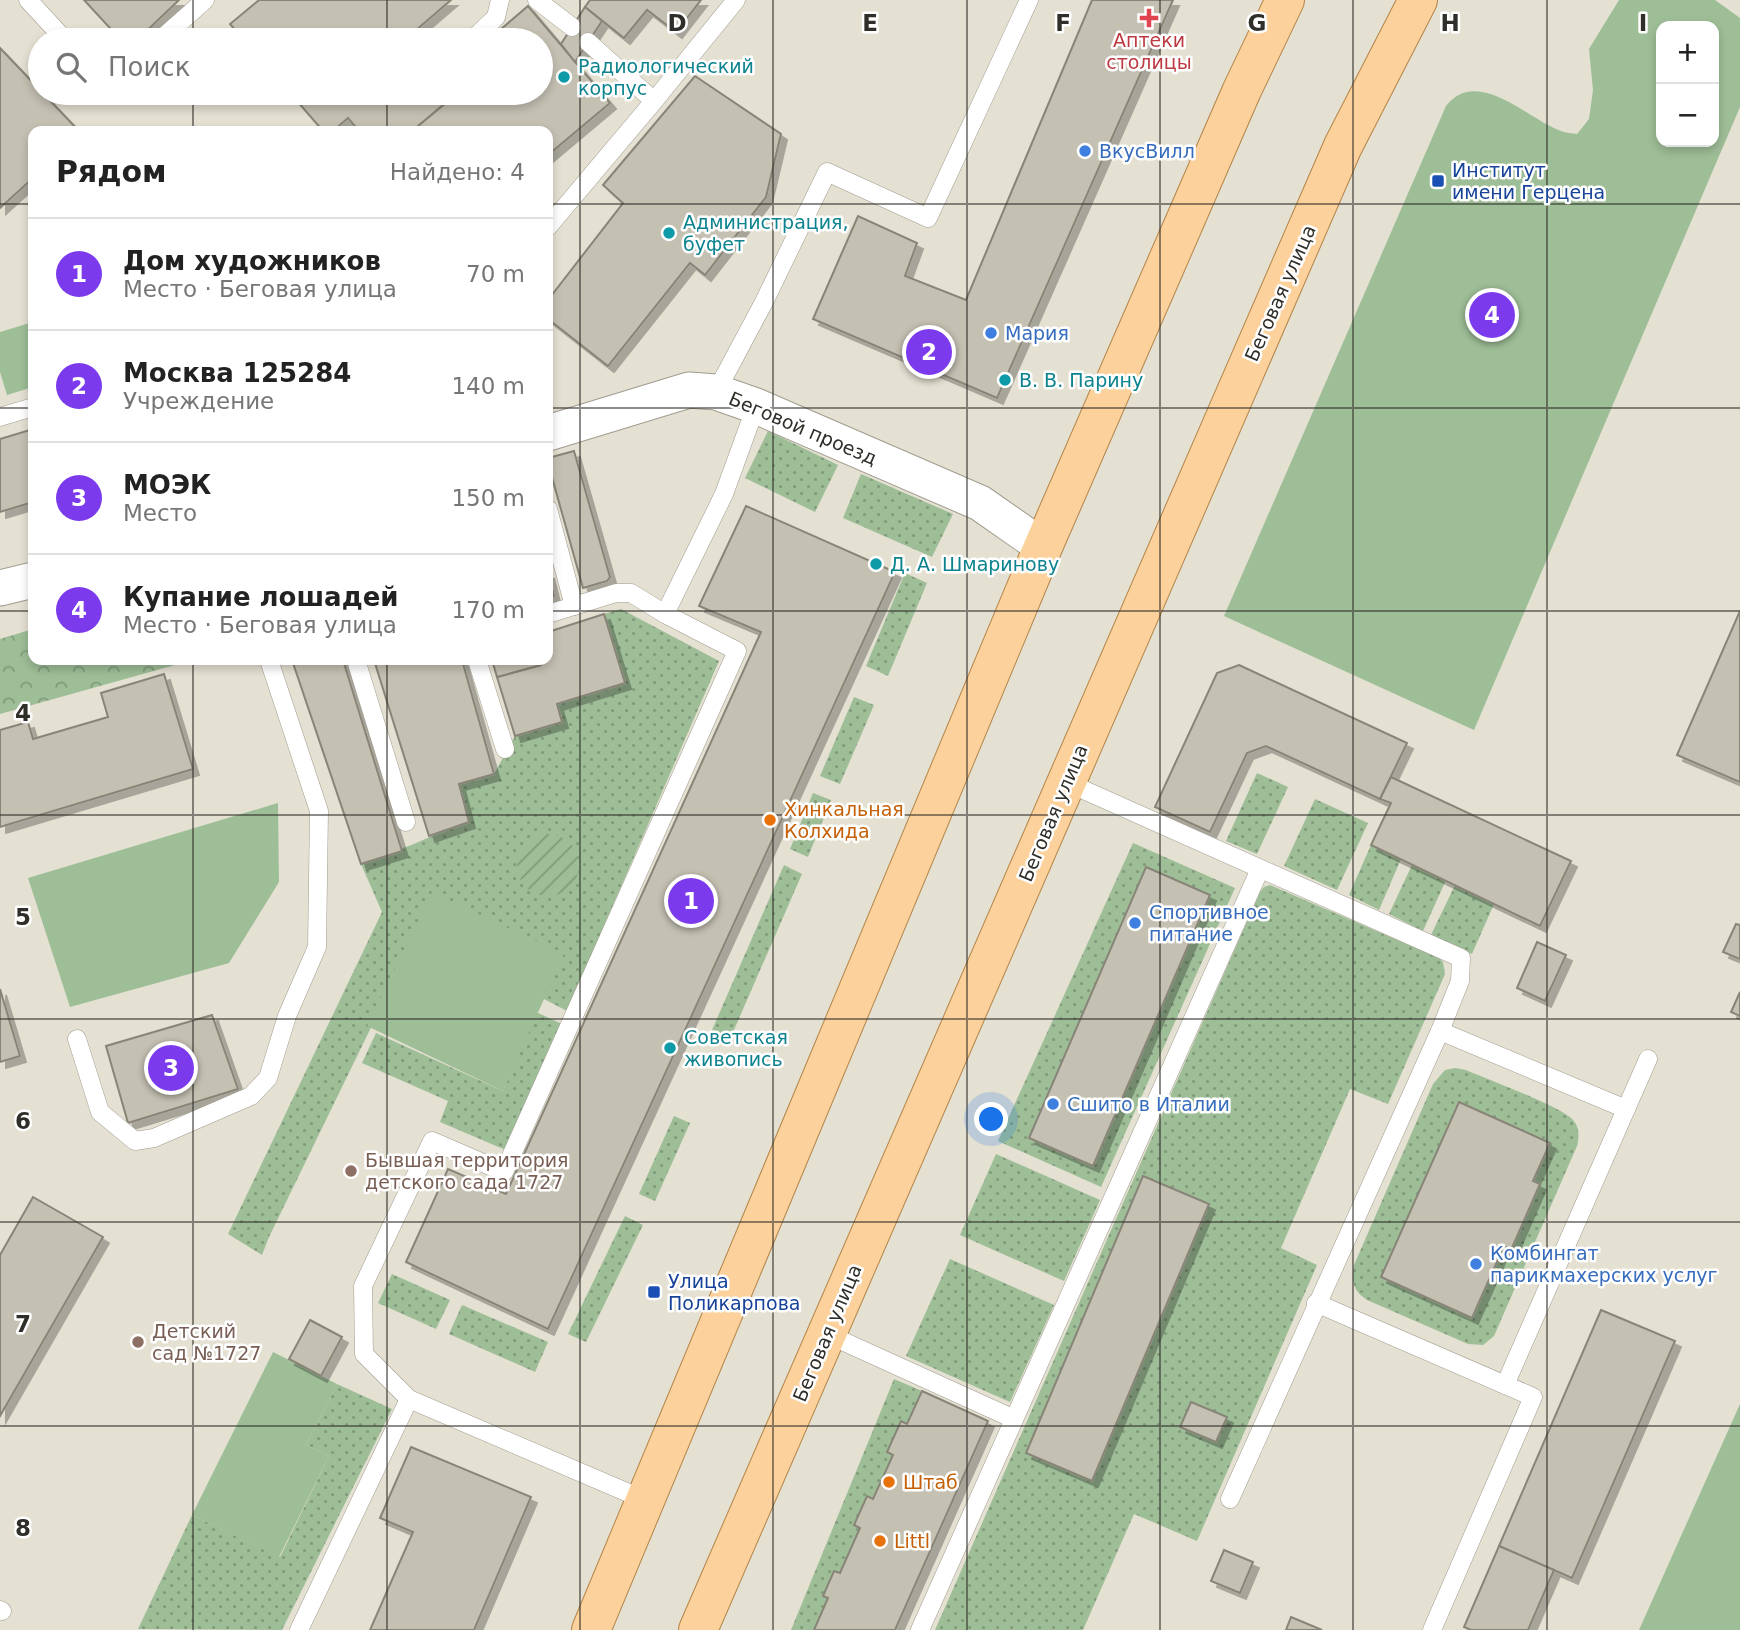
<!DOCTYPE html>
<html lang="ru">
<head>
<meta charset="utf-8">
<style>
	:root { --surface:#fff; --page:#f2f2f2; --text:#222; --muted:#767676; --line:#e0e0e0; --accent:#7c3aed }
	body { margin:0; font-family:"DejaVu Sans",sans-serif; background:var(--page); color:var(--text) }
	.controls { position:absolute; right:21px; top:21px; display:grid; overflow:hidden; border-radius:14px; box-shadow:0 4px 10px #0003 }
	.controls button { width:63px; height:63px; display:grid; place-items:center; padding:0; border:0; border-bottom:2px solid var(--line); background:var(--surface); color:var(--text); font:35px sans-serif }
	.you { position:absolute; left:992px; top:1120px; width:24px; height:24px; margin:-18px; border:5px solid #fff; border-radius:50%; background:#1a73e8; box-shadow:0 0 0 10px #1a73e833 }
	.badge { display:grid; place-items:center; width:46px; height:46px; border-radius:50%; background:var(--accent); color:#fff; font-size:23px; font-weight:700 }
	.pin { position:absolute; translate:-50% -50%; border:4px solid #fff; box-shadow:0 2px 7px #0006 }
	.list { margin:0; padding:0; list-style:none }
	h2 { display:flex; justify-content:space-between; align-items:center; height:91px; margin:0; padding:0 28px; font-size:30px }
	h2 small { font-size:23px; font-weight:400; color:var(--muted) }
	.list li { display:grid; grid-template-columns:46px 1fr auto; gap:21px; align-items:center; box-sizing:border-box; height:112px; padding:0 28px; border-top:2px solid var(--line) }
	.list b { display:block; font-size:26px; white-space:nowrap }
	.list p { margin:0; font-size:23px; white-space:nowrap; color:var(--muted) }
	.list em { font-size:23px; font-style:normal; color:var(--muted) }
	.icon { flex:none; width:38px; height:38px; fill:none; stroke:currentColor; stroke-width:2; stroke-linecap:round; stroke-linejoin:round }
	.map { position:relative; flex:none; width:1740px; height:1630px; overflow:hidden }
	.search { position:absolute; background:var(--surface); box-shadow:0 4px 10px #0003; left:28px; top:28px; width:525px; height:77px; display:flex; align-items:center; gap:18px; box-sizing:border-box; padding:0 24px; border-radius:38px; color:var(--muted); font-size:26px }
	.panel { position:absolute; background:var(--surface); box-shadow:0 4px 10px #0003; left:28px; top:126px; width:525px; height:539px; border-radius:14px }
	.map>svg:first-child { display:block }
	.grass { fill:url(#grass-dots) }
	.forest { fill:url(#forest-crowns) }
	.park { fill:#9ebe97; fill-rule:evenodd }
	.garden { fill:url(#garden-furrows) }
	.building { fill:#c4c0b2; stroke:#888578; stroke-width:2; filter:url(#shadow) }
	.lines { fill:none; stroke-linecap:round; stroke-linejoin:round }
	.service-casing { stroke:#a09c8f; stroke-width:19 }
	.minor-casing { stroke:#a09c8f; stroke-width:37 }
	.primary-casing { stroke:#b38448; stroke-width:40 }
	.service { stroke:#fff; stroke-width:18 }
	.minor { stroke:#fff; stroke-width:35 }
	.primary { stroke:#fcd19b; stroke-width:38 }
	.grid { fill:none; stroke:#2f2e28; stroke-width:2; stroke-opacity:0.55 }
	.health-dot { fill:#e0444e; stroke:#fff; stroke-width:2.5 }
	.culture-dot { fill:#0f9aa8; stroke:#fff; stroke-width:2.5 }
	.shop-dot { fill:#3f7fe0; stroke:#fff; stroke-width:2.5 }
	.transit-dot { fill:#1a4fb4; stroke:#fff; stroke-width:2.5 }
	.food-dot { fill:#e8710a; stroke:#fff; stroke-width:2.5 }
	.education-dot { fill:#8d6e63; stroke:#fff; stroke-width:2.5 }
	.labels { text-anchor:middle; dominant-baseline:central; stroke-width:5; stroke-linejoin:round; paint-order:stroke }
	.health-label { font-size:19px; fill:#be3a42; stroke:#fff }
	.culture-label { font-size:19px; fill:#0d838f; stroke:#fff; text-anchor:start }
	.shop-label { font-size:19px; fill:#366cbe; stroke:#fff; text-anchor:start }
	.transit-label { font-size:19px; fill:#164399; stroke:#fff; text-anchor:start }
	.street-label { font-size:19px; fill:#2f2e28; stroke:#fff }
	.food-label { font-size:19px; fill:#c56008; stroke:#fff; text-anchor:start }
	.education-label { font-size:19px; fill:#785e54; stroke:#fff; text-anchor:start }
	.grid-label { font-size:23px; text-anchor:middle; font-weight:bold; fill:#2f2e28; stroke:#fff; stroke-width:5; stroke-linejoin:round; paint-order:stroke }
</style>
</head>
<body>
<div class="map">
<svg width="1740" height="1630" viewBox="0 0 1740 1630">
	<defs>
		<pattern id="grass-dots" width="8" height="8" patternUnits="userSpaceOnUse" patternTransform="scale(1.75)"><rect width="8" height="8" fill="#9ebe97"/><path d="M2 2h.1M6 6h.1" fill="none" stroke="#819b7b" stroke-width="1.8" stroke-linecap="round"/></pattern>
		<pattern id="forest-crowns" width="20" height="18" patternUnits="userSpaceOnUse" patternTransform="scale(1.75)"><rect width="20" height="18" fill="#9ebe97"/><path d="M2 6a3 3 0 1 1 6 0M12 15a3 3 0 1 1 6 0" fill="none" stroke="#819b7b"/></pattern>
		<pattern id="garden-furrows" width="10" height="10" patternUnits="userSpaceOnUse" patternTransform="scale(1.75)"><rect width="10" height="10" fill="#9ebe97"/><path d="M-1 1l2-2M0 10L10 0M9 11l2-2" fill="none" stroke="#819b7b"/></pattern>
		<filter id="shadow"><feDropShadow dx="6" dy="6" stdDeviation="0" flood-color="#0004"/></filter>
	</defs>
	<rect width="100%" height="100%" fill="#e4e0d2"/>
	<g class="grass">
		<path d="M 768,431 L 838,465 L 815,512 L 745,478 Z"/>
		<path d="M 861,474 L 953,514 L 932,557 L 843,518 Z"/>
		<path d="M 905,573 L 927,583 L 888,676 L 866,666 Z"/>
		<path d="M 621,609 L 719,661 L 567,1011 L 544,999 L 436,894 L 269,1237 L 262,1255 L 228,1234 L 382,912 L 361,864 C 398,852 432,835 469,822 L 459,784 L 494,774 L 515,736 L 562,722 L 557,704 L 604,614 Z"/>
		<path d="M 854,697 L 874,705 L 840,784 L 820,776 Z"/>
		<path d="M 1257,773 L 1288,787 L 1257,854 L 1226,841 Z"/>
		<path d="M 813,793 L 831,800 L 808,857 L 790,849 Z"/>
		<path d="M 1315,799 L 1368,823 L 1337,890 L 1284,866 Z"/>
		<path d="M 1133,843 L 1235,888 L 1101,1187 L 998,1141 Z"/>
		<path d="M 1371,845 L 1401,859 L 1379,910 L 1349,895 Z"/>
		<path d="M 784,865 L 802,874 L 730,1039 L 712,1030 Z"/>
		<path d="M 1412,865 L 1446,880 L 1423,931 L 1389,914 Z"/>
		<path d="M 1270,885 L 1439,958 L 1443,962 L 1445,974 L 1388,1104 L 1350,1089 L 1281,1248 L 1317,1265 L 1197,1541 L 1134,1514 L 1083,1630 L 935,1630 L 1260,892 L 1264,887 Z"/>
		<path d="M 1455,885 L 1494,904 L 1472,954 L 1431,935 Z"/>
		<path d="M 536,1012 L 562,1024 L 508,1151 L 440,1122 L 448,1101 L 362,1063 L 376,1033 L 503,1091 Z"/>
		<path d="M 1455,1068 L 1466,1070 C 1487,1079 1562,1107 1573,1120 C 1580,1128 1579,1137 1577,1146 L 1494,1336 L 1483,1345 L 1468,1344 L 1367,1300 C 1353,1290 1351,1282 1354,1265 L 1433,1084 L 1445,1070 Z"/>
		<path d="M 674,1116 L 690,1123 L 655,1201 L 639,1194 Z"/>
		<path d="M 996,1154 L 1100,1200 L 1064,1281 L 960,1235 Z"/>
		<path d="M 625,1216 L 643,1225 L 586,1342 L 568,1334 Z"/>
		<path d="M 950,1259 L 1054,1305 L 1010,1402 L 906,1356 Z"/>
		<path d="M 392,1274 L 450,1300 L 436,1329 L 378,1303 Z"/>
		<path d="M 462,1305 L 548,1342 L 535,1372 L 449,1334 Z"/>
		<path d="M 894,1379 L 922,1391 L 907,1424 L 902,1421 L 887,1452 L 893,1455 L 873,1499 L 867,1497 L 854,1525 L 860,1528 L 840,1573 L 834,1571 L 824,1596 L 828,1598 L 814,1630 L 791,1630 Z"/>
		<path d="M 337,1384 L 392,1409 L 282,1630 L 138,1629 L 192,1515 L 280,1557 L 329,1456 L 306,1445 Z"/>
	</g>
	<path class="forest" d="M 33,629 L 33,660 L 174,660 L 175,665 L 0,714 L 0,639 Z"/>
	<g class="park">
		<path d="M 1619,0 L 1715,0 L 1740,18 L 1740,107 L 1474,730 L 1224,616 L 1446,106 C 1478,66 1527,119 1561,131 C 1566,133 1572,133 1577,134 L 1589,119 L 1593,90 L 1589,49 ZM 1661,26 L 1714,26 L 1714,142 L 1661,142 Z"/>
		<path d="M 33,322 L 33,387 L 7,395 L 0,372 L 0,332 Z"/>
		<path d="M 278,803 L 279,882 L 229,963 L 70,1007 L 28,878 Z"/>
		<path d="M 432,892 L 564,954 L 503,1091 L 367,1026 Z"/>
		<path d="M 273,1352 L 337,1384 L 306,1445 L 329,1456 L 279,1557 L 192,1515 Z"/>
		<path d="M 1740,1404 L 1740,1630 L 1639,1630 Z"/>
	</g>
	<circle class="garden" cx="548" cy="865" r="31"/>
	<g class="building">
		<path d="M 84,0 L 179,0 L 137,40 L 121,40 Z"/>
		<path d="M 259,0 L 451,0 L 408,37 L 411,40 L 244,40 L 230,24 Z"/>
		<path d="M 590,0 L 701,0 L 676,32 L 647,10 L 624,38 L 585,7 Z"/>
		<path d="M 1092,0 L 1173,0 L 997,398 L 813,319 L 858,216 L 917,243 L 905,276 L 966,300 Z"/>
		<path d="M 528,6 L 610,103 L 548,155 L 548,131 L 412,131 L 458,93 L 541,93 L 541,40 L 508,40 L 500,30 Z"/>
		<path d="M 585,7 L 602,21 L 575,62 L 561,44 Z"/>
		<path d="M 0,48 L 79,131 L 33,131 L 33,178 L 0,208 Z"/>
		<path d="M 695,76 L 781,134 L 766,197 L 705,275 L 690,263 L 608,366 L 548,319 L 548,300 L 623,203 L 603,185 Z"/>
		<path d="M 290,93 L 457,93 L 412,131 L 359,131 L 348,118 L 333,131 L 323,131 Z"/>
		<path d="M 33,429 L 33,502 L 0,512 L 0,439 Z"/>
		<path d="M 574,451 L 610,577 L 607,581 L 583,588 L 548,463 L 548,458 Z"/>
		<path d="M 746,506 L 895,572 L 548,1329 L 406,1262 L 448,1169 L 506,1194 L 761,632 L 699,606 Z"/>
		<path d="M 548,572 L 554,596 L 548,598 Z"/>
		<path d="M 1740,611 L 1740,782 L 1677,755 Z"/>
		<path d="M 604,614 L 625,683 L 557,704 L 562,722 L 515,736 L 497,677 L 541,665 L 540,660 L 548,660 L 548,632 Z"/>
		<path d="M 292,660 L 343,660 L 402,851 L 361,864 Z"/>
		<path d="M 374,660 L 462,660 L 494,774 L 459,784 L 469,822 L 429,836 Z"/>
		<path d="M 492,660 L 540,660 L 541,665 L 497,677 Z"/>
		<path d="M 1239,665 L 1407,743 L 1380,799 L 1266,746 L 1247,753 L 1210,832 L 1155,807 L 1217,673 Z"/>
		<path d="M 164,674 L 193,769 L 0,827 L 0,730 L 28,722 L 33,739 L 108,717 L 101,693 Z"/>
		<path d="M 1391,777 L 1571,861 L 1540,926 L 1371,845 L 1391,803 L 1380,799 Z"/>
		<path d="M 1146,867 L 1210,895 L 1093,1166 L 1029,1138 Z"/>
		<path d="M 1736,924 L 1740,925 L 1740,959 L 1723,952 Z"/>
		<path d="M 1537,942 L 1566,955 L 1545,1001 L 1517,988 Z"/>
		<path d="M 0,989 L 20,1056 L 0,1062 Z"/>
		<path d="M 1740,992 L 1740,1016 L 1731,1012 Z"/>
		<path d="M 212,1015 L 238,1089 L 128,1123 L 106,1046 Z"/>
		<path d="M 1459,1102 L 1550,1143 L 1533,1181 L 1540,1184 L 1511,1250 L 1504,1246 L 1472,1318 L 1381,1277 Z"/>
		<path d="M 1143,1176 L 1209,1204 L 1092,1481 L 1026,1453 Z"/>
		<path d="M 33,1197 L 103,1237 L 0,1416 L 0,1255 Z"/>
		<path d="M 1601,1310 L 1675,1341 L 1572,1578 L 1499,1546 Z"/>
		<path d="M 310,1320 L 342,1337 L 321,1376 L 289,1359 Z"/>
		<path d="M 922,1391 L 988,1421 L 895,1630 L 814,1630 L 828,1598 L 823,1596 L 834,1571 L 840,1573 L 860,1528 L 854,1525 L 867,1496 L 873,1499 L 893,1455 L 887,1452 L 901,1421 L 907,1424 Z"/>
		<path d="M 1191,1402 L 1227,1417 L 1216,1442 L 1180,1427 Z"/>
		<path d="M 411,1447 L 531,1497 L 474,1630 L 370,1630 L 413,1532 L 380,1518 Z"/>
		<path d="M 1499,1546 L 1554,1570 L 1528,1630 L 1471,1630 L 1464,1627 Z"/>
		<path d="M 1224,1550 L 1253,1562 L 1240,1593 L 1211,1581 Z"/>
		<path d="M 1291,1617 L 1322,1630 L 1286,1630 Z"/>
	</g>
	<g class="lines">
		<g class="service-casing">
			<g id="service">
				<path d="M 28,0 L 65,40"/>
				<path d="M 537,0 L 572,27"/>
				<path d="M 160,40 L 205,0"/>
				<path d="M 472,40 L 496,17 L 500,0"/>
				<path d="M 588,42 L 654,101"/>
				<path d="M 548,227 L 654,101 L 736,0"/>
				<path d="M 716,392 L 764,302 L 827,172 L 928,218 L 1029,0"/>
				<path d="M 0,417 L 33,407"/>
				<path d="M 548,509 L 574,606"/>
				<path d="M 548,614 L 616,593 L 631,593 L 665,614"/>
				<path d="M 356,660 L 406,822"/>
				<path d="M 477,660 L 505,749"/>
				<path d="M 1066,782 L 1461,958 L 1460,981 L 1440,1031 L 1230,1499"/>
				<path d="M 1440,1031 L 1626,1109"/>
				<path d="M 77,1039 L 100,1112 L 135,1141 L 154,1138 L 251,1096 L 268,1078 L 287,1016 L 317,947 L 319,811 L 269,660"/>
				<path d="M 1316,1303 L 1533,1397 L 1432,1630"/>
				<path d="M 827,1334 L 1014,1419"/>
				<path d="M 1505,1385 L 1648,1059"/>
				<path d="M 409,1399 L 364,1354 L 363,1286 L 432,1141 L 504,1172 L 737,651 L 665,614 L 724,494 L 756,406"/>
				<path d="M 0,1610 L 2,1611"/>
				<path d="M 299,1630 L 409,1399 L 645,1500"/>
				<path d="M 920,1630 L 1260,869"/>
			</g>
		</g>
		<g class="minor-casing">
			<g id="minor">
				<path d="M 548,433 L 689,390 L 716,392 L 756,406 L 980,503 L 1043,547"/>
				<path d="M 0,588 L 33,580"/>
			</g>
		</g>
		<g class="primary-casing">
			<g id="primary">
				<path d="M 591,1630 L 1043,547 L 1242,90 L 1285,0"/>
				<path d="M 698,1630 L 1343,146 L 1418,0"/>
			</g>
		</g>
		<use href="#service" class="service"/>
		<use href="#minor" class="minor"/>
		<use href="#primary" class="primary"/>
	</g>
	<path class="grid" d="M 193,0 L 193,40M 387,0 L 387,40M 580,0 L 580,1630M 773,0 L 773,1630M 967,0 L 967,1630M 1160,0 L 1160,1630M 1353,0 L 1353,1630M 1547,0 L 1547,1630M 193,93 L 193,131M 387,93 L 387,131M 0,204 L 33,204M 548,204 L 1740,204M 0,408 L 33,408M 548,408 L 1740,408M 0,611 L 33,611M 548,611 L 1740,611M 193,660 L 193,1630M 387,660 L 387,1630M 0,815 L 1740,815M 0,1019 L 1740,1019M 0,1222 L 1740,1222M 0,1426 L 1740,1426"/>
	<path class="health-dot" d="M1145.5 7.5h7v7h7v7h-7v7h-7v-7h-7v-7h7z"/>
	<g class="culture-dot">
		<circle cx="564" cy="77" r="7"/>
		<circle cx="669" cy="233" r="7"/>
		<circle cx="1005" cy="380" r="7"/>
		<circle cx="876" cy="564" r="7"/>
		<circle cx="670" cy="1048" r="7"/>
	</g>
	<g class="shop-dot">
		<circle cx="1085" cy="151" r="7"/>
		<circle cx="991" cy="333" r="7"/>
		<circle cx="1135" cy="923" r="7"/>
		<circle cx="1053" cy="1104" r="7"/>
		<circle cx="1476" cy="1264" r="7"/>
	</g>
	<g class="transit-dot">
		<rect x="1431" y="174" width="14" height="14" rx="3.5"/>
		<rect x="647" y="1285" width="14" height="14" rx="3.5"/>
	</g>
	<g class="food-dot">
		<circle cx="770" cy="820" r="7"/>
		<circle cx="889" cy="1482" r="7"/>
		<circle cx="880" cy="1541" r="7"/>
	</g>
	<g class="education-dot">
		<circle cx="351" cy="1171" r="7"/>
		<circle cx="138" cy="1342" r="7"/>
	</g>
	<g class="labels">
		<g class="health-label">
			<text x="1149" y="40">Аптеки<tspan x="1149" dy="22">столицы</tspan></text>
		</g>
		<g class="culture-label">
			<text x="578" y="66">Радиологический<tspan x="578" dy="22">корпус</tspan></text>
			<text x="683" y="222">Администрация,<tspan x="683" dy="22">буфет</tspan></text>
			<text x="1019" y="380">В. В. Парину</text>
			<text x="890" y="564">Д. А. Шмаринову</text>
			<text x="684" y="1037">Советская<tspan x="684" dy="22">живопись</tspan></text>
		</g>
		<g class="shop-label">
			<text x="1099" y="151">ВкусВилл</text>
			<text x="1005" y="333">Мария</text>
			<text x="1149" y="912">Спортивное<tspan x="1149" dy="22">питание</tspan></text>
			<text x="1067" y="1104">Сшито в Италии</text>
			<text x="1490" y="1253">Комбингат<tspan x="1490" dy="22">парикмахерских услуг</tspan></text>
		</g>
		<g class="transit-label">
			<text x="1452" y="170">Институт<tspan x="1452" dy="22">имени Герцена</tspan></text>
			<text x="668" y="1281">Улица<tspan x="668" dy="22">Поликарпова</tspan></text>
		</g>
		<g class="street-label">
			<text transform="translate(1280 293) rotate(-66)">Беговая улица</text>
			<text transform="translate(803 428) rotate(23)">Беговой проезд</text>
			<text transform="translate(1053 813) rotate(-67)">Беговая улица</text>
			<text transform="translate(827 1333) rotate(-67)">Беговая улица</text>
		</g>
		<g class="food-label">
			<text x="784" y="809">Хинкальная<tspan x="784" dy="22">Колхида</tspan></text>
			<text x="903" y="1482">Штаб</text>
			<text x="894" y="1541">Littl</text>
		</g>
		<g class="education-label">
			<text x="365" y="1160">Бывшая территория<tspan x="365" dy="22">детского сада 1727</tspan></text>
			<text x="152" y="1331">Детский<tspan x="152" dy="22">сад №1727</tspan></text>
		</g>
	</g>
	<g class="grid-label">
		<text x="677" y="31">D</text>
		<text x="870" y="31">E</text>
		<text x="1063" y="31">F</text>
		<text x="1257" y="31">G</text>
		<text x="1450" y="31">H</text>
		<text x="1643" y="31">I</text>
		<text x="23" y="721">4</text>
		<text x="23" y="925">5</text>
		<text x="23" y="1129">6</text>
		<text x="23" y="1332">7</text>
		<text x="23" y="1536">8</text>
	</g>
</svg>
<div class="controls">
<button>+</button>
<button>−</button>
</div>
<div class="you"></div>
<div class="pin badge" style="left:691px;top:901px">1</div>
<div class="pin badge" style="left:929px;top:352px">2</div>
<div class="pin badge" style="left:171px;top:1068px">3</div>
<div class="pin badge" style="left:1492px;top:315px">4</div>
<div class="search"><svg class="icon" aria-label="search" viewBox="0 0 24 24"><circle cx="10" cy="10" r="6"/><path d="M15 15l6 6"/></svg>Поиск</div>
<section class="panel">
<h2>Рядом<small>Найдено: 4</small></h2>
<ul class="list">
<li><span class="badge">1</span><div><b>Дом художников</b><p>Место · Беговая улица</p></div><em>70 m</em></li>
<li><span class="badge">2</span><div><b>Москва 125284</b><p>Учреждение</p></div><em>140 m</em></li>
<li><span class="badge">3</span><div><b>МОЭК</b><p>Место</p></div><em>150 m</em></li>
<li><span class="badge">4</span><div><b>Купание лошадей</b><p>Место · Беговая улица</p></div><em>170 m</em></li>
</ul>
</section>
</div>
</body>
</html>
